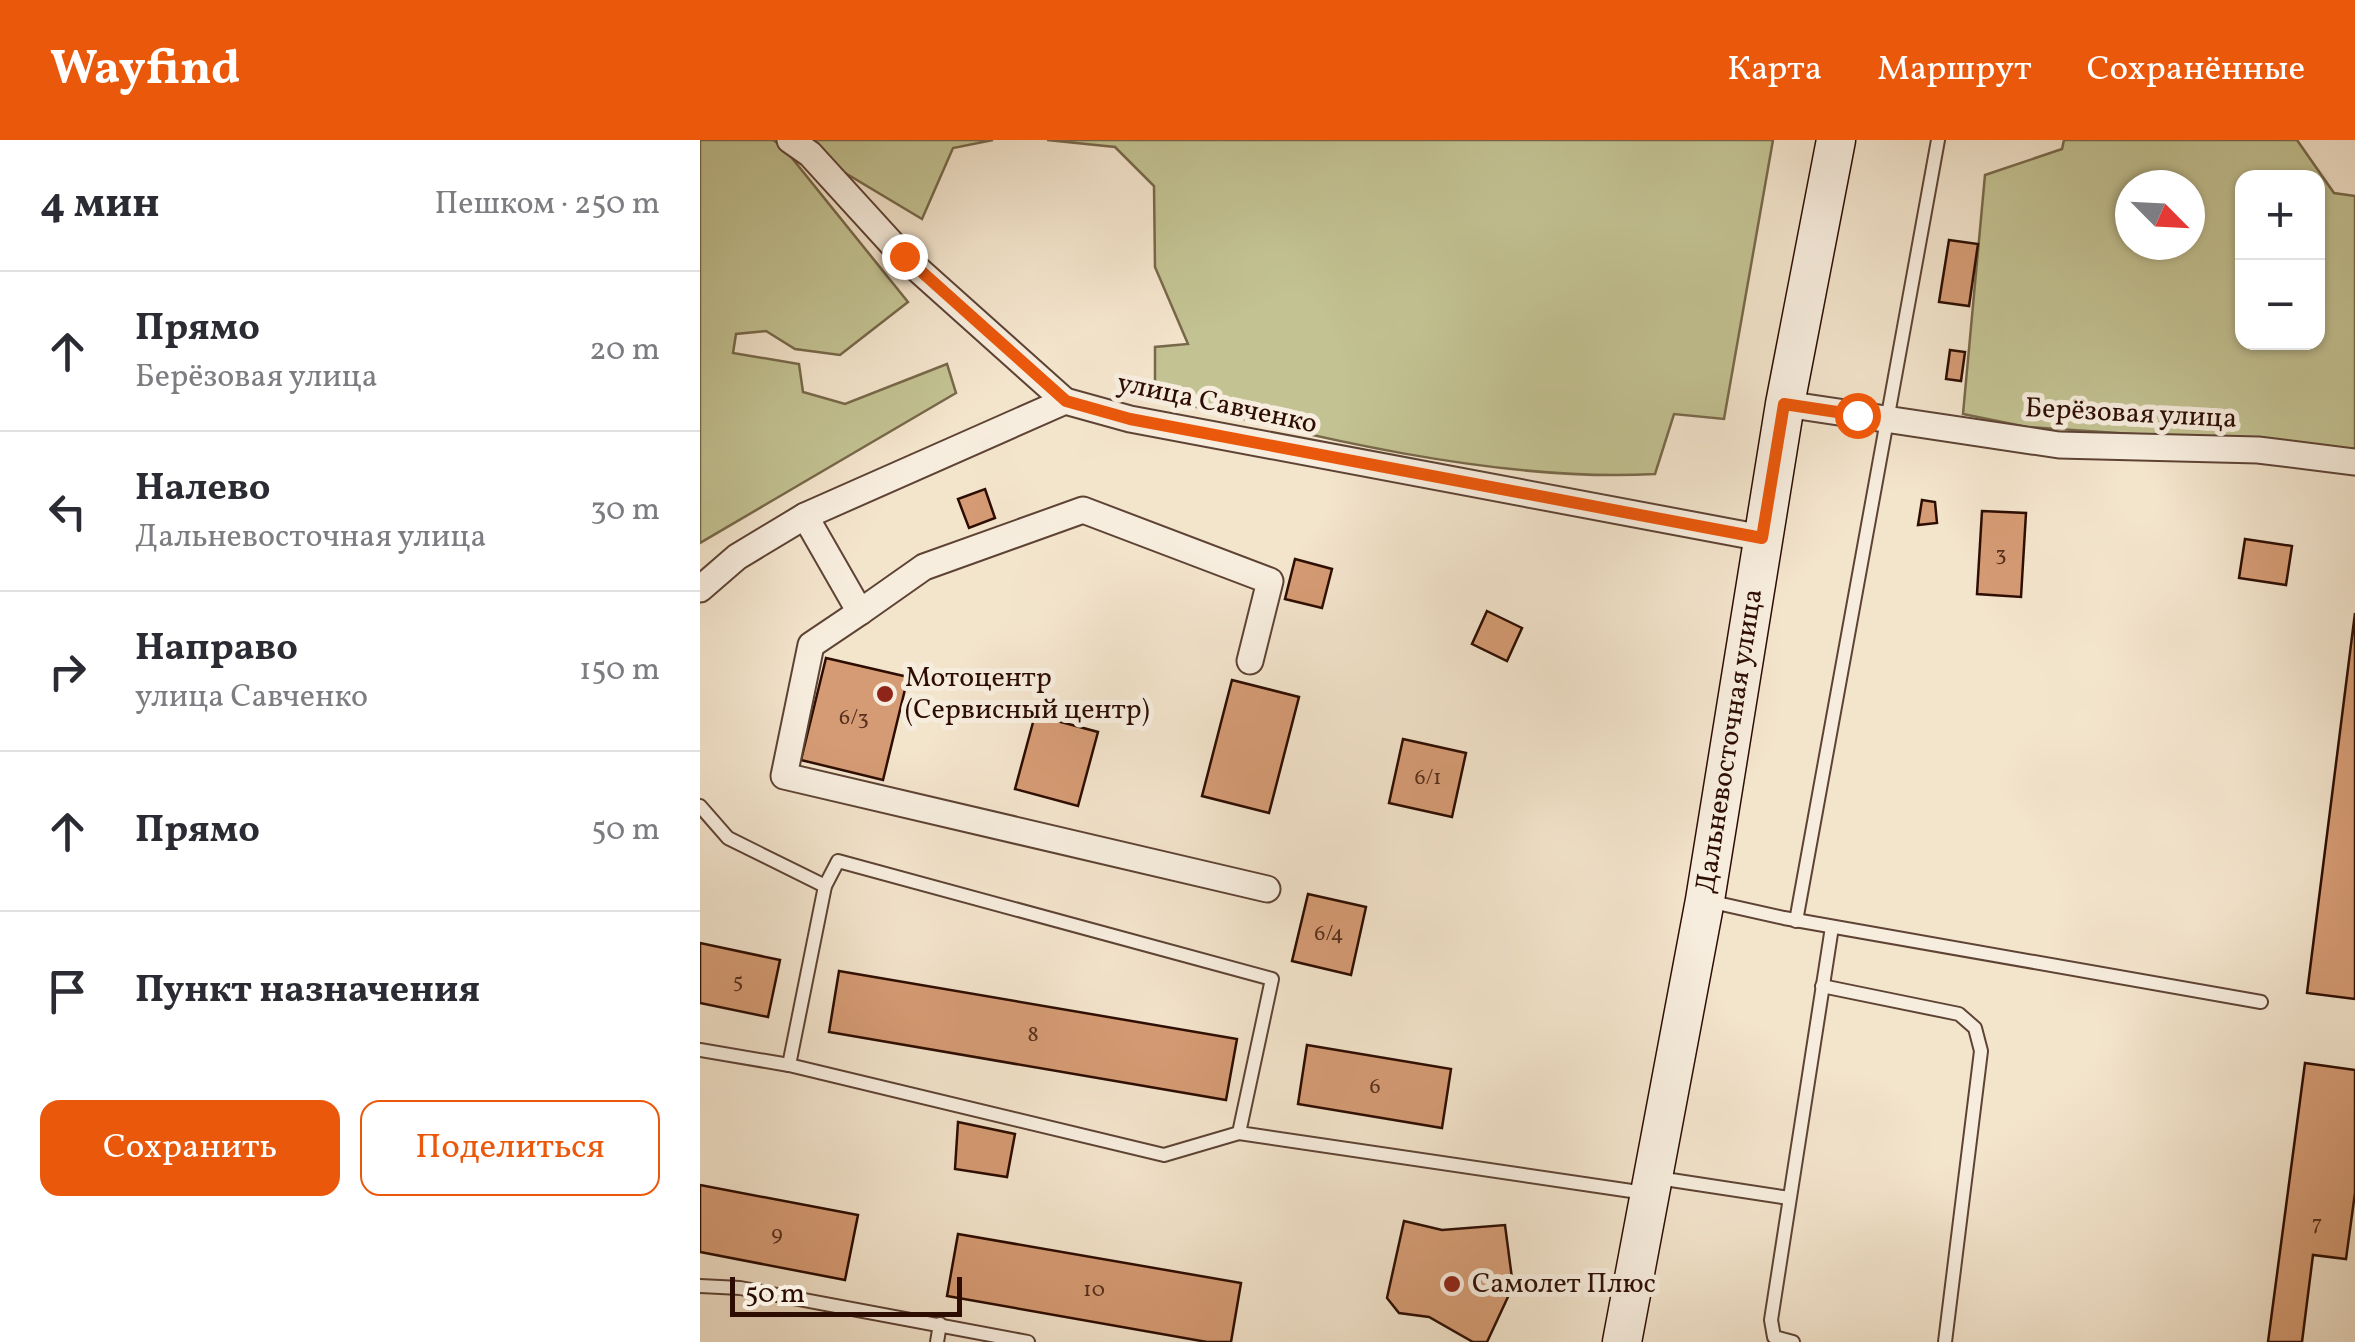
<!DOCTYPE html>
<html lang="ru">
<head>
<meta charset="utf-8">
<style>
	:root { --surface:#fff; --page:#f7f7f7; --text:#2b2b33; --muted:#7c7c81; --line:#e1e1e2; --accent:#ea580c }
	body { margin:0; font-family:Vollkorn,serif; background:var(--page); color:var(--text) }
	.controls { position:absolute; right:30px; top:30px; display:grid; overflow:hidden; border-radius:20px; box-shadow:0 2px 8px #0004 }
	.controls button { width:90px; height:90px; display:grid; place-items:center; padding:0; border:0; border-bottom:2px solid var(--line); background:var(--surface); color:var(--text); font:50px sans-serif }
	.compass { position:absolute; left:1415px; top:30px; width:90px; height:90px; border-radius:50%; background:var(--surface); box-shadow:0 2px 8px #0004; rotate:114deg }
	.scale { position:absolute; left:30px; bottom:25px; width:232px; box-sizing:border-box; padding-left:10px; border:5px solid #2d0d02; border-top:0; font-size:28px; line-height:35px; white-space:nowrap; color:#2d0d02; -webkit-text-stroke:8px #f7edde; paint-order:stroke }
	.stop { position:absolute; width:30px; height:30px; margin:-22px; border:8px solid #ea580c; border-radius:50%; background:#fff }
	.stop.end { background:#ea580c; border-color:#fff; box-shadow:0 2px 10px #0008 }
	.list { margin:0; padding:0; list-style:none }
	h2 { display:flex; justify-content:space-between; align-items:center; height:130px; margin:0; padding:0 40px; font-size:42px }
	h2 small { font-size:32px; font-weight:400; color:var(--muted) }
	.list li { display:grid; grid-template-columns:65px 1fr auto; gap:30px; align-items:center; box-sizing:border-box; height:160px; padding:0 40px; border-top:2px solid var(--line) }
	.list b { display:block; font-size:38px; white-space:nowrap }
	.list p { margin:0; font-size:32px; white-space:nowrap; color:var(--muted) }
	.list em { font-size:32px; font-style:normal; color:var(--muted) }
	.actions { display:flex; gap:20px; padding:30px 40px }
	.actions a { flex:1; padding:22px 0; border:2px solid var(--accent); border-radius:20px; text-align:center; font-size:35px; color:var(--accent) }
	.actions .main { background:var(--accent); color:#fff }
	.icon { flex:none; width:55px; height:55px; fill:none; stroke:currentColor; stroke-width:2; stroke-linecap:round; stroke-linejoin:round }
	.map { position:relative; flex:none; width:1655px; height:1202px; overflow:hidden }
	header { display:flex; align-items:center; gap:60px; box-sizing:border-box; height:140px; padding:0 50px; background:var(--accent); color:#fff }
	header strong { font-size:48px }
	nav { display:flex; gap:55px; margin-inline-start:auto; font-size:35px }
	main { display:flex }
	aside { flex:1; background:var(--surface) }
	.map>svg:first-child { display:block }
	.green { fill:#c3c292; stroke:#78684a; stroke-width:2.5; fill-rule:evenodd }
	.building { fill:#d59b74; stroke:#2d0d02; stroke-width:2.5 }
	.lines { fill:none; stroke-linecap:round; stroke-linejoin:round }
	.service-casing { stroke:#5e4334; stroke-width:16 }
	.minor-casing { stroke:#5e4334; stroke-width:29 }
	.secondary-casing { stroke:#2d0d02; stroke-width:41 }
	.service { stroke:#f7edde; stroke-width:12 }
	.minor { stroke:#f7edde; stroke-width:25 }
	.secondary { stroke:#f7edde; stroke-width:38 }
	.route { stroke:#ea580c; stroke-width:12 }
	.poi-dot { fill:#8f2418; stroke:#f7edde; stroke-width:4 }
	.labels { text-anchor:middle; dominant-baseline:central; stroke-width:10; stroke-linejoin:round; paint-order:stroke }
	.number-label { font-size:22px; fill:#57301e }
	.street-label { font-size:28px; fill:#2d0d02; stroke:#f7edde }
	.poi-label { font-size:28px; fill:#2d0d02; stroke:#f7edde; text-anchor:start }
</style>
</head>
<body>
<header>
<strong>Wayfind</strong>
<nav><a>Карта</a><a>Маршрут</a><a>Сохранённые</a></nav>
</header>
<main>
<aside>
<h2>4 мин<small>Пешком · 250 m</small></h2>
<ul class="list">
<li><svg class="icon" aria-label="ahead" viewBox="0 0 24 24"><path d="M12 20V5M6 11l6-6 6 6"/></svg><div><b>Прямо</b><p>Берёзовая улица</p></div><em>20 m</em></li>
<li><svg class="icon" aria-label="left" viewBox="0 0 24 24"><path d="M17 20v-9H6M10 6l-5 5 5 5"/></svg><div><b>Налево</b><p>Дальневосточная улица</p></div><em>30 m</em></li>
<li><svg class="icon" aria-label="right" viewBox="0 0 24 24"><path d="M7 20v-9h11M14 6l5 5-5 5"/></svg><div><b>Направо</b><p>улица Савченко</p></div><em>150 m</em></li>
<li><svg class="icon" aria-label="ahead" viewBox="0 0 24 24"><path d="M12 20V5M6 11l6-6 6 6"/></svg><div><b>Прямо</b></div><em>50 m</em></li>
<li><svg class="icon" aria-label="arrive" viewBox="0 0 24 24"><path d="M6 21V4h12l-3 4 3 4H6"/></svg><div><b>Пункт назначения</b></div></li>
</ul>
<div class="actions"><a class="main">Сохранить</a><a>Поделиться</a></div>
</aside>
<div class="map">
<svg width="1655" height="1202" viewBox="0 0 1655 1202">
	<rect width="100%" height="100%" fill="#f3e4cc"/>
	<filter id="stains"><feTurbulence type="fractalNoise" baseFrequency=".002" numOctaves="4"/><feColorMatrix values="0 0 0 0 .2 0 0 0 0 .09 0 0 0 0 .02 0 0 0 .5 -.17"/></filter>
	<radialGradient id="worn" r=".72"><stop offset=".6" stop-color="#630" stop-opacity="0"/><stop offset="1" stop-color="#630" stop-opacity=".3"/></radialGradient>
	<g class="green">
		<path d="M 0,0 L 73,0 L 83,7 L 208,162 L 140,215 L 95,209 L 66,191 L 36,194 L 33,213 L 99,224 L 103,252 L 145,264 L 247,224 L 256,253 L 0,403 Z"/>
		<path d="M 90,0 L 293,0 L 253,8 L 222,79 Z"/>
		<path d="M 347,0 L 1073,0 L 1024,279 L 974,274 L 955,334 C 802,343 603,296 455,256 L 455,207 L 488,204 L 455,127 L 454,46 L 415,7 Z"/>
		<path d="M 1364,0 L 1597,0 L 1634,53 L 1655,56 L 1655,309 L 1327,287 L 1263,274 L 1285,35 L 1362,9 ZM 1542,38 L 1618,38 L 1618,202 L 1542,202 ZM 1430,45 L 1490,45 L 1490,105 L 1430,105 Z"/>
	</g>
	<g class="building">
		<path d="M 1249,100 L 1278,104 L 1269,166 L 1239,162 Z"/>
		<path d="M 1250,210 L 1265,212 L 1261,241 L 1246,239 Z"/>
		<path d="M 285,349 L 295,378 L 269,388 L 258,359 Z"/>
		<path d="M 1222,360 L 1235,362 L 1237,383 L 1218,385 Z"/>
		<path d="M 1282,371 L 1326,373 L 1321,457 L 1277,454 Z"/>
		<path d="M 1545,399 L 1592,406 L 1586,445 L 1539,438 Z"/>
		<path d="M 595,419 L 632,429 L 622,468 L 585,459 Z"/>
		<path d="M 787,471 L 822,488 L 807,521 L 772,504 Z"/>
		<path d="M 1655,473 L 1655,859 L 1607,853 Z"/>
		<path d="M 126,518 L 208,537 L 183,640 L 101,620 Z"/>
		<path d="M 532,540 L 599,557 L 569,673 L 502,656 Z"/>
		<path d="M 335,575 L 398,592 L 378,666 L 315,649 Z"/>
		<path d="M 703,599 L 766,613 L 752,677 L 689,663 Z"/>
		<path d="M 608,754 L 666,767 L 651,835 L 592,821 Z"/>
		<path d="M 0,803 L 80,820 L 68,877 L 0,863 Z"/>
		<path d="M 139,831 L 537,899 L 526,960 L 129,892 Z"/>
		<path d="M 607,905 L 751,929 L 742,988 L 598,964 Z"/>
		<path d="M 1605,923 L 1655,930 L 1655,1053 L 1646,1119 L 1613,1115 L 1602,1202 L 1568,1202 Z"/>
		<path d="M 258,982 L 315,994 L 307,1037 L 255,1029 Z"/>
		<path d="M 0,1045 L 158,1075 L 145,1140 L 0,1112 Z"/>
		<path d="M 704,1081 L 742,1090 L 805,1085 L 813,1146 L 787,1202 L 773,1202 L 729,1177 L 699,1173 L 687,1158 Z"/>
		<path d="M 258,1094 L 541,1143 L 531,1202 L 507,1202 L 247,1156 Z"/>
	</g>
	<g class="lines">
		<g class="service-casing">
			<g id="service">
				<path d="M 0,666 L 28,698 L 125,746"/>
				<path d="M 1008,761 L 1084,778 L 1561,862"/>
				<path d="M 1096,781 L 1238,0"/>
				<path d="M 1122,846 L 1259,874 L 1275,888 L 1281,911 L 1245,1202"/>
				<path d="M 0,910 L 89,925 L 464,1015 L 539,993"/>
				<path d="M 89,925 L 125,746 L 138,721 L 572,839 L 539,993 L 945,1053"/>
				<path d="M 958,1038 L 1089,1058"/>
				<path d="M 0,1146 L 40,1148 L 328,1202"/>
				<path d="M 237,1202 L 240,1184"/>
				<path d="M 1093,1202 L 1074,1197 L 1071,1180 L 1132,787"/>
			</g>
		</g>
		<g class="minor-casing">
			<g id="minor">
				<path d="M 90,0 L 110,14 L 204,117 L 365,261"/>
				<path d="M 1085,264 L 1359,305 L 1558,310 L 1655,322"/>
				<path d="M 105,376 L 160,472 L 224,427 L 383,370 L 570,441 L 550,521"/>
				<path d="M 0,449 L 37,417 L 105,376 L 365,261 L 430,279 L 1062,398"/>
				<path d="M 160,472 L 111,505 L 84,636 L 567,749"/>
			</g>
		</g>
		<g class="secondary-casing">
			<path id="secondary" d="M 922,1202 L 1005,760 L 1085,264 L 1136,0"/>
		</g>
		<use href="#service" class="service"/>
		<use href="#minor" class="minor"/>
		<use href="#secondary" class="secondary"/>
	</g>
	<g class="lines">
		<path class="route" d="M 204,116 L 366,261 L 430,279 L 1062,398 L 1084,264 L 1157,275"/>
	</g>
	<g class="poi-dot">
		<circle cx="185" cy="554" r="10"/>
		<circle cx="752" cy="1144" r="10"/>
	</g>
	<g class="labels">
		<g class="number-label">
			<text x="1301" y="414">3</text>
			<text x="154" y="578">6/3</text>
			<text x="728" y="638">6/1</text>
			<text x="629" y="794">6/4</text>
			<text x="38" y="841">5</text>
			<text x="333" y="895">8</text>
			<text x="675" y="947">6</text>
			<text x="1617" y="1084">7</text>
			<text x="77" y="1094">9</text>
			<text x="394" y="1150">10</text>
		</g>
		<g class="street-label">
			<text transform="translate(517 264) rotate(12)">улица Савченко</text>
			<text transform="translate(1431 274) rotate(3)">Берёзовая улица</text>
			<text transform="translate(1030 601) rotate(-81)">Дальневосточная улица</text>
		</g>
		<g class="poi-label">
			<text x="205" y="538">Мотоцентр<tspan x="205" dy="32">(Сервисный центр)</tspan></text>
			<text x="772" y="1144">Самолет Плюс</text>
		</g>
	</g>
	<rect width="100%" height="100%" filter="url(#stains)"/>
	<rect width="100%" height="100%" fill="url(#worn)"/>
</svg>
<div class="controls">
<button>+</button>
<button>−</button>
</div>
<svg class="compass" viewBox="-18 -18 36 36"><path d="M0-13l5 13h-10z" fill="#e53935"/><path d="M0 13l5-13h-10z" fill="#7c7c81"/></svg>
<div class="scale">50 m</div>
<div class="stop" style="left:1157px;top:275px"></div>
<div class="stop end" style="left:204px;top:116px"></div>
</div>
</main>
</body>
</html>
